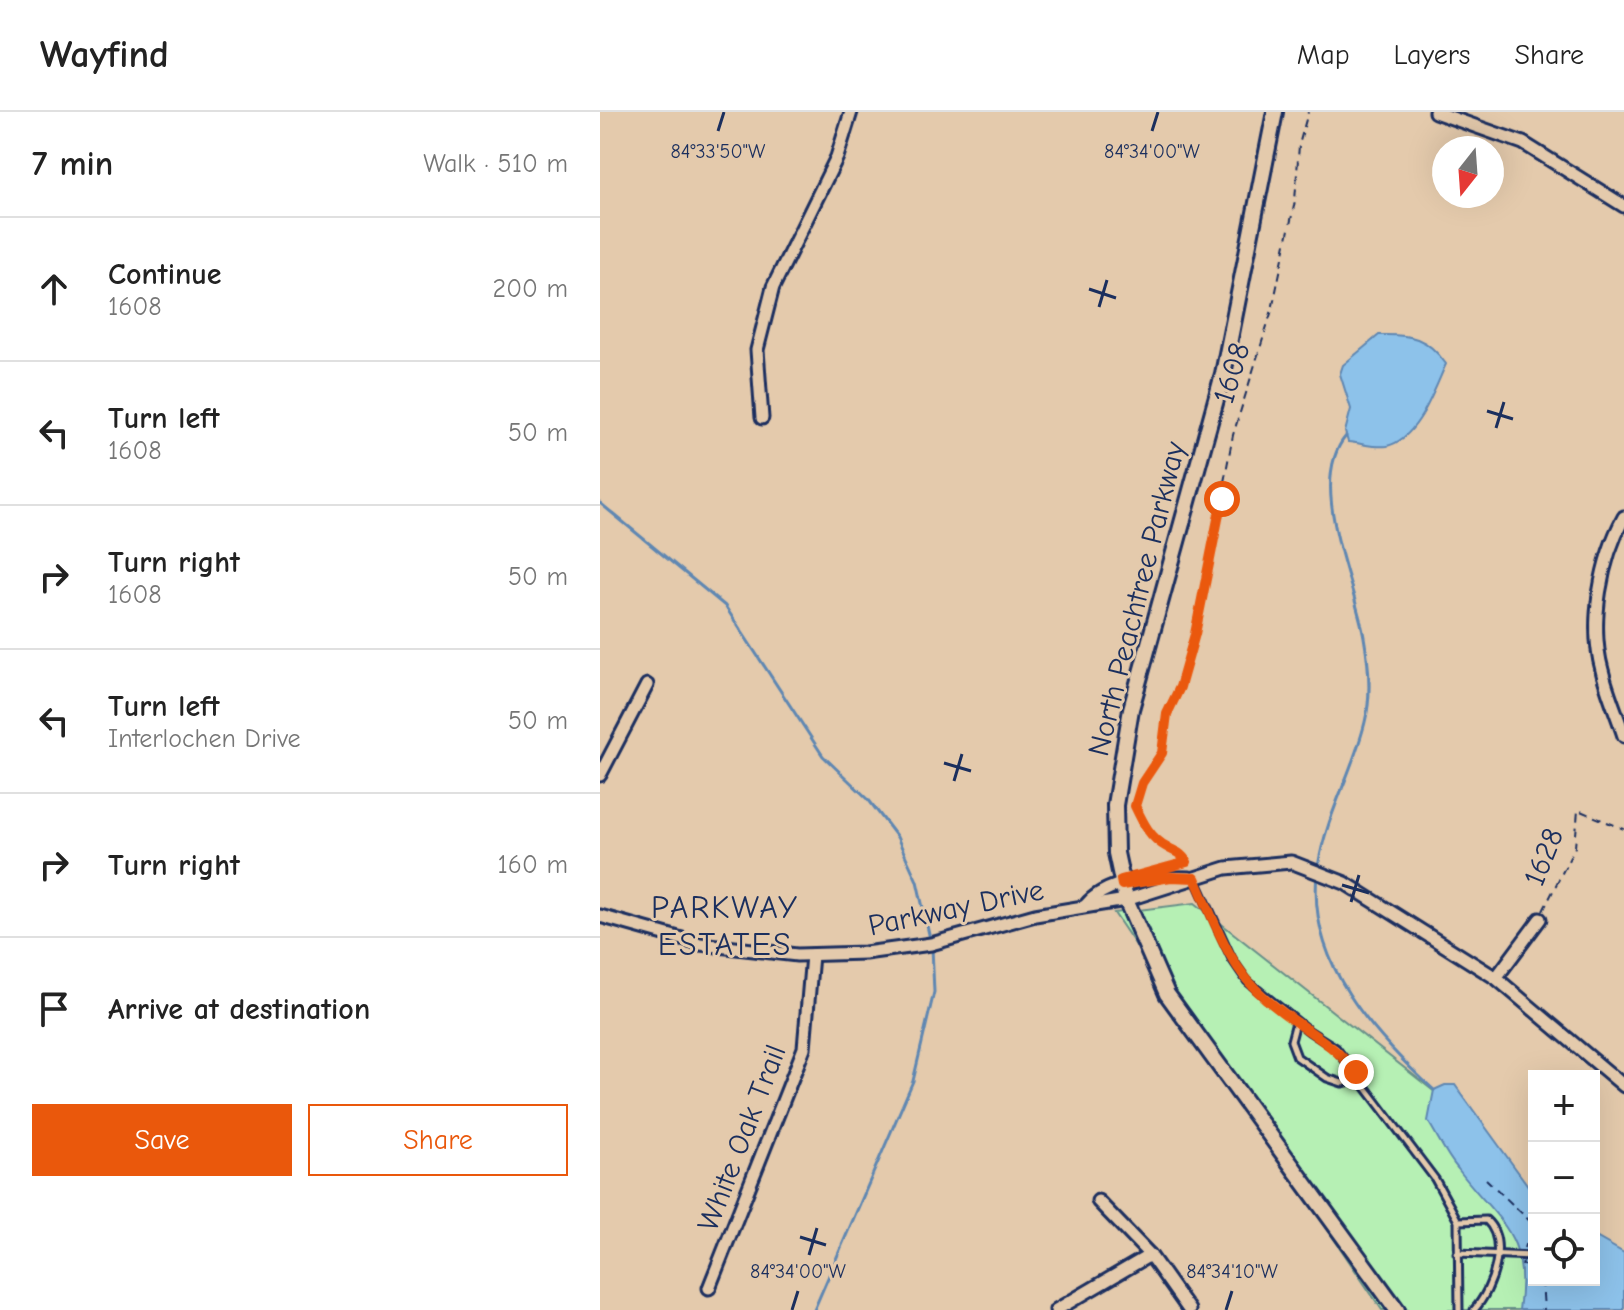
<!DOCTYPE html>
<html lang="en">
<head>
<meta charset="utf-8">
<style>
	:root { --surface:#fff; --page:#f6f6f6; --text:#222; --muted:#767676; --line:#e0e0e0; --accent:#ea580c }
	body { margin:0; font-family:"Comic Neue",sans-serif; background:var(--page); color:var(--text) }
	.controls { position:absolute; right:24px; bottom:24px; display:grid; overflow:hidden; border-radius:0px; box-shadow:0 8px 32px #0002 }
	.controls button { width:72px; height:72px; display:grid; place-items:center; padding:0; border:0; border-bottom:2px solid var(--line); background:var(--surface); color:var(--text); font:40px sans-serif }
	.compass { position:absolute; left:832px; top:24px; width:72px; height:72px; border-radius:50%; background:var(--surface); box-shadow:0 8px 32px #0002; rotate:197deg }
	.stop { position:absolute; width:24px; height:24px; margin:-18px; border:6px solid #ea580c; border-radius:50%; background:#fff }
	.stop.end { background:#ea580c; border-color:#fff; box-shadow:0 2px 8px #0008 }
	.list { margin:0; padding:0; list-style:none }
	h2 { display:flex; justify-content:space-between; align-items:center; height:104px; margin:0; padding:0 32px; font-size:34px }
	h2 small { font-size:26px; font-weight:400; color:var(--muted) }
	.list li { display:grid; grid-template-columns:52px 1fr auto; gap:24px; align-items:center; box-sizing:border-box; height:144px; padding:0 32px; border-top:2px solid var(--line) }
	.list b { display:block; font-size:30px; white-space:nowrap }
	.list p { margin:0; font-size:26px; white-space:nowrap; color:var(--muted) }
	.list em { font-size:26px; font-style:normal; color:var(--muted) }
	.actions { display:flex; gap:16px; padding:24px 32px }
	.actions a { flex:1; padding:18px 0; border:2px solid var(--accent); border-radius:0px; text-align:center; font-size:28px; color:var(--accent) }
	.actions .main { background:var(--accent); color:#fff }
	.icon { flex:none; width:44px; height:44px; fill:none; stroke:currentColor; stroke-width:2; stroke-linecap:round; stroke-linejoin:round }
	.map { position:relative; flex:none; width:1024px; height:1198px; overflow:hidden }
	header { display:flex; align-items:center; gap:48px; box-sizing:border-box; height:112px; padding:0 40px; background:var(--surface); border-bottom:2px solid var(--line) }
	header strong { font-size:38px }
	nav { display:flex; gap:44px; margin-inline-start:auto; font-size:28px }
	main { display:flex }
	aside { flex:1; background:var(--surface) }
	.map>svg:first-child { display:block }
	.green { fill:#b6f0b4; stroke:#689089; stroke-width:2 }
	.water { fill:#8dc2ea; stroke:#5f87b2; stroke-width:2 }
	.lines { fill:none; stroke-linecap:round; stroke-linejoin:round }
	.stream { stroke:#5f87b2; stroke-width:3 }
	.service-casing { stroke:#1b2f5e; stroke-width:11 }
	.minor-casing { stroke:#1b2f5e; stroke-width:17 }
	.tertiary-casing { stroke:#1b2f5e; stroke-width:20 }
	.path { stroke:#1b2f5e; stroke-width:2; stroke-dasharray:8 6; stroke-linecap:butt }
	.service { stroke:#e4caac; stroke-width:5 }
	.minor { stroke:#e4caac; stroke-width:11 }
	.tertiary { stroke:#e4caac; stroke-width:14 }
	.route { stroke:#ea580c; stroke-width:10 }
	.ticks { fill:none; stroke:#1b2f5e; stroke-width:3 }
	.labels { text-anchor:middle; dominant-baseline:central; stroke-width:6; stroke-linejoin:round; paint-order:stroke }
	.street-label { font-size:30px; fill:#1b2f5e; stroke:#e4caac }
	.neighbourhood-label { font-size:32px; letter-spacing:2px; fill:#1b2f5e; stroke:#e4caac }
	.ticks-label { font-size:20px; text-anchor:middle; fill:#1b2f5e; stroke:#e4caac; stroke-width:6; stroke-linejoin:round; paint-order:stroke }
</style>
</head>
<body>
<header>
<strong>Wayfind</strong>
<nav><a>Map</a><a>Layers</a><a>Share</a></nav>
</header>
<main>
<aside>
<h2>7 min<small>Walk · 510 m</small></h2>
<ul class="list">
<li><svg class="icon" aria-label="ahead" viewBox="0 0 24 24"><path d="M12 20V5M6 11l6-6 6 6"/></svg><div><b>Continue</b><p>1608</p></div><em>200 m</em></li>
<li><svg class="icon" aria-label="left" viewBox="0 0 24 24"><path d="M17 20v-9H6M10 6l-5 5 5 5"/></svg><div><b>Turn left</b><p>1608</p></div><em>50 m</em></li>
<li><svg class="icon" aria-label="right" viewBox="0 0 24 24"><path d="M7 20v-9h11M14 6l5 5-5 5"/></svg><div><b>Turn right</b><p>1608</p></div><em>50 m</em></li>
<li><svg class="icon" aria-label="left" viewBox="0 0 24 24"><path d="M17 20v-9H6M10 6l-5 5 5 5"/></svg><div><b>Turn left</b><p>Interlochen Drive</p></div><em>50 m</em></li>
<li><svg class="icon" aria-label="right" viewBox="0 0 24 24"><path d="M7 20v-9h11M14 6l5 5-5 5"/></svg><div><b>Turn right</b></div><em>160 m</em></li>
<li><svg class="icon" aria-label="arrive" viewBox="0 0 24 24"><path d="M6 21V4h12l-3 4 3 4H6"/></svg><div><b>Arrive at destination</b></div></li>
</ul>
<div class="actions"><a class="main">Save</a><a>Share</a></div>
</aside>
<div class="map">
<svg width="1024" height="1198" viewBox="0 0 1024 1198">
	<rect width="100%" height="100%" fill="#e4caac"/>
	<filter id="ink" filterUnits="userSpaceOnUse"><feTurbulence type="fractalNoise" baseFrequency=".0125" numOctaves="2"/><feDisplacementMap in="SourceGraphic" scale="16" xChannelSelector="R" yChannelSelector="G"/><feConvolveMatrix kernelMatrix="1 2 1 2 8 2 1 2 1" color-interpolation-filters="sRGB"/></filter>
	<g filter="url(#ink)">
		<path class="green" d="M 595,791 L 850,992 L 934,1168 L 963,1198 L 782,1198 L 514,801 Z"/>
		<g class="water">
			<path d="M 779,223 C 811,222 827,225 846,252 C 834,278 818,327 787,334 C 774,336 761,331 748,330 L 745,320 L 751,297 L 740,262 L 743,253 Z"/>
			<path d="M 845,973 L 855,973 L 934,1082 L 934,1168 L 994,1168 L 994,1124 L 1024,1141 L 1024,1198 L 919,1198 C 931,1122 898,1110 858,1057 C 846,1043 838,1025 828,1009 L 834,978 Z"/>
		</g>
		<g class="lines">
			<g class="stream">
				<path d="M 0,391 L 125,494 L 223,644 L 268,687 L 297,725 L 317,769 L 330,827"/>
				<path d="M 718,755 C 726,703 753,660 765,610 C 772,582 769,553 764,525 C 755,471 706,371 746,324"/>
				<path d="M 717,763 C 708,850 773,923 834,978"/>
				<path d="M 214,1198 L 313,969 L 334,880 L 332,835"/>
			</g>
			<g class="service-casing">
				<g id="service">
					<path d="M 596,768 L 632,847 L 647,869 L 709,919 L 736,936 L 835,1067 L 858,1109 L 859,1198"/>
					<path d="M 696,910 L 691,929 L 697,945 L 727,966 L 742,971 L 761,967"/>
					<path d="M 858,1109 L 886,1108 C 909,1129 893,1177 874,1198"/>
					<path d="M 857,1141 L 934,1144"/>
				</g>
			</g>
			<g class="minor-casing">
				<g id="minor">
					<path d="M 835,0 L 923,31 L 1024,94"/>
					<path d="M 162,306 L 157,238 L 173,175 L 237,45 L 251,0"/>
					<path d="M 1024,405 C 1001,447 989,511 1002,558 C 1007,580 1017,602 1024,624"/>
					<path d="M 0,663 L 47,573"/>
					<path d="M 486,793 C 507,767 558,765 590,766"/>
					<path d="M 0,804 L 100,832 L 197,843 L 265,841 L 331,832 L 435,803 L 526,788 L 626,756 L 691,750 L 745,771 L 896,866 L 1024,974"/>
					<path d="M 896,866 L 940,807"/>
					<path d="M 498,1089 L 550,1143 L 589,1198"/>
					<path d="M 109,1176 L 204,936 L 212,843"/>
					<path d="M 456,1198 L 550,1143"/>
				</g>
			</g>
			<g class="tertiary-casing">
				<path id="tertiary" d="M 675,0 L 623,262 L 531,597 L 515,693 L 516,741 L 526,788 L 567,882 L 797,1198"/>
			</g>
			<g class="path">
				<path d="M 572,754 L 587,750 C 580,740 577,741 567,735 C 550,726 543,711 535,694 L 542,671 L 562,641 L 567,602 L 580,575 L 595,522 L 633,323 L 672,198 L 695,89 L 699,33 L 708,0"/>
				<path d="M 943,799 L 975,735 L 978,698 L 1024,717"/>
				<path d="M 886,1067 L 934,1113"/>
				<path d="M 924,1136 L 925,1133 L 934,1134"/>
				<path d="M 923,1150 L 922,1153 L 934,1154"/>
				<path d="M 942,1168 L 944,1198"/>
				<path d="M 966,1170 L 966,1168"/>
				<path d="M 981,1170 L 981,1168"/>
			</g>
			<use href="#service" class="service"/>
			<use href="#minor" class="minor"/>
			<use href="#tertiary" class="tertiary"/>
		</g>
	</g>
	<g class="lines" filter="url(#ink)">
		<path class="route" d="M 622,387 L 595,522 L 580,575 L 567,602 L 562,641 L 542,671 L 535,694 C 543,711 550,726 567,735 C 577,741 580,740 587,750 L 521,768 L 522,773 L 571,765 L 595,766 C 614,809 629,856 666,887 C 698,915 729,927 756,960"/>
	</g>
	<path class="ticks" d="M 118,19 L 124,0M 552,19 L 558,0M 489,177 L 516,186M 499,195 L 507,168M 887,299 L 913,307M 896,316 L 904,290M 344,651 L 371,659M 354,669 L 362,642M 742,773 L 769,781M 751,790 L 759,763M 200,1125 L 226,1133M 209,1143 L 217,1116M 192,1198 L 198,1179M 626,1198 L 632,1179"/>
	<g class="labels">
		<g class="street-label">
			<text transform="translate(632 261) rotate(-73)">1608</text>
			<text transform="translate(537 487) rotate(-76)">North Peachtree Parkway</text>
			<text transform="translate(944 745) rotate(-68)">1628</text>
			<text transform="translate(356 796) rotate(-12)">Parkway Drive</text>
			<text transform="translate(142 1026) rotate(-69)">White Oak Trail</text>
		</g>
		<g class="neighbourhood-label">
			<text x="125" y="795">PARKWAY<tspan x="125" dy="37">ESTATES</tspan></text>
		</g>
	</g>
	<g class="ticks-label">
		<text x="118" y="46">84°33'50"W</text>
		<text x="552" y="46">84°34'00"W</text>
		<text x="198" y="1166">84°34'00"W</text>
		<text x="632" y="1166">84°34'10"W</text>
	</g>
</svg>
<div class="controls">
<button>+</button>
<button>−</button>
<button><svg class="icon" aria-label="locate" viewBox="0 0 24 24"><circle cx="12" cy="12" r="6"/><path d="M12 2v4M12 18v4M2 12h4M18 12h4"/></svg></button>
</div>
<svg class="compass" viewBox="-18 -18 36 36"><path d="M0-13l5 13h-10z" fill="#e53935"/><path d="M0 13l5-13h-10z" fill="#767676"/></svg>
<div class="stop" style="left:622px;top:387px"></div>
<div class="stop end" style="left:756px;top:960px"></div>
</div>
</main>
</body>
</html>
